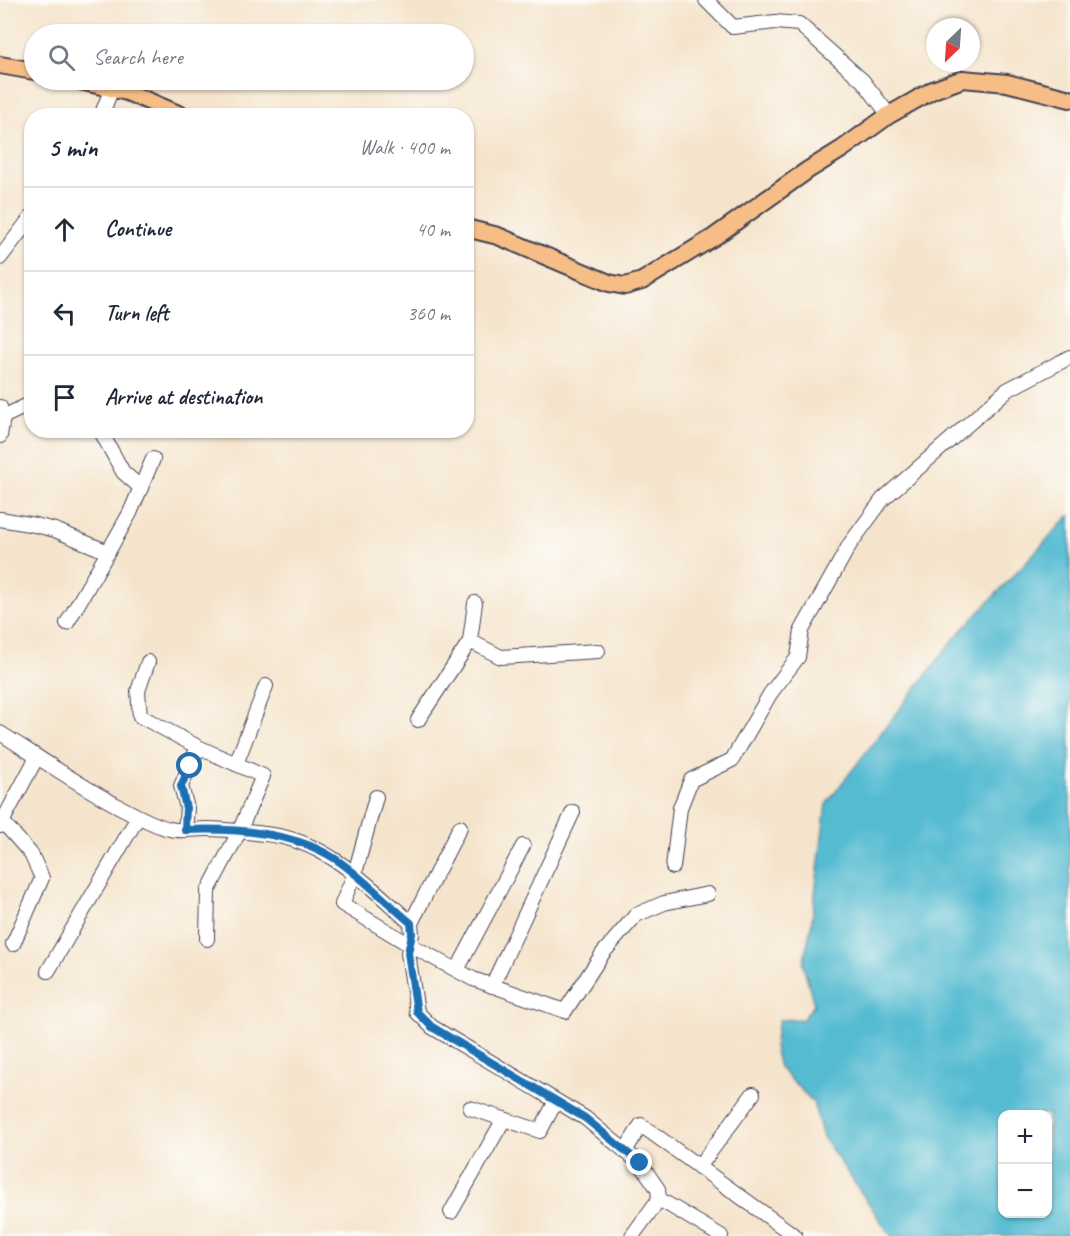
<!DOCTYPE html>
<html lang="en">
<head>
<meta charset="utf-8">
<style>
	:root { --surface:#fff; --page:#f2f2f3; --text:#1f2937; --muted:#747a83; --line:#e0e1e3 }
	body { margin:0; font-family:Caveat,sans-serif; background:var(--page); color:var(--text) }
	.controls { position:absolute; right:18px; bottom:18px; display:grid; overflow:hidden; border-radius:12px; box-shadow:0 2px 4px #0004 }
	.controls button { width:54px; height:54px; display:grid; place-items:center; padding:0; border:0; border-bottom:2px solid var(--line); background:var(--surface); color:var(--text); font:30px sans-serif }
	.compass { position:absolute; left:926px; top:18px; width:54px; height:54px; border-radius:50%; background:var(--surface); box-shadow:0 2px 4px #0004; rotate:205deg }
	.stop { position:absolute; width:18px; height:18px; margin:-14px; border:4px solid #1f6fb2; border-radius:50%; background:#fff }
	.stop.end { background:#1f6fb2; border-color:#fff; box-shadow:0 2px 6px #0008 }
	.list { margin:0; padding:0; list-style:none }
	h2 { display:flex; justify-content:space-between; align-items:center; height:78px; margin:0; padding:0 24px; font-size:26px }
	h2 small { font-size:20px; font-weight:400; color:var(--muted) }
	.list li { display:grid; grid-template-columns:39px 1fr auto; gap:18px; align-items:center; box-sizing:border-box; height:84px; padding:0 24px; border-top:2px solid var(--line) }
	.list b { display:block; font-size:22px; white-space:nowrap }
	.list em { font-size:20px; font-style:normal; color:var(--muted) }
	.icon { flex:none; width:33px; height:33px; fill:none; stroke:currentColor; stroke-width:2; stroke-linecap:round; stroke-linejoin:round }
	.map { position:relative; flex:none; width:1070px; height:1236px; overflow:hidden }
	.search { position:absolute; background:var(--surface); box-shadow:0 2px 4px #0004; left:24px; top:24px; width:450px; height:66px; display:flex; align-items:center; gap:15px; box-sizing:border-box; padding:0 21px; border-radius:33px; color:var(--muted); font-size:22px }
	.panel { position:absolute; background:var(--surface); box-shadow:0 2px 4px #0004; left:24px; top:108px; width:450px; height:330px; border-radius:24px }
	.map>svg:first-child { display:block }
	.water { fill:#54bbd1; stroke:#3b6e86; stroke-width:1.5; fill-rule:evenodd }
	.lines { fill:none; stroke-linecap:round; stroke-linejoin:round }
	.minor-casing { stroke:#423f51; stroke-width:16 }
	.major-casing { stroke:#423f51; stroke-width:20 }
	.minor { stroke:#fff; stroke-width:14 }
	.major { stroke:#f6be86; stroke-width:16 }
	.route { stroke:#1f6fb2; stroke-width:8 }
</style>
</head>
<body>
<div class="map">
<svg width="1070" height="1236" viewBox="0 0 1070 1236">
	<rect width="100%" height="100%" fill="#fdfcf7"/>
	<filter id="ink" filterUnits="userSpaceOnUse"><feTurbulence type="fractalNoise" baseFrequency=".0167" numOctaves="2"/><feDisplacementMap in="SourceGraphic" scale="12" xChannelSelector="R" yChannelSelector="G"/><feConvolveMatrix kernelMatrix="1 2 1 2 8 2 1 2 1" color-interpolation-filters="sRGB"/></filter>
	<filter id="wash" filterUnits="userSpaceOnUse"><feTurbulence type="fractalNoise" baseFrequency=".008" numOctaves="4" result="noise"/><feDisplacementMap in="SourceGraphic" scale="24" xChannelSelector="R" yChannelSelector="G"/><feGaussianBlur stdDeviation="1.35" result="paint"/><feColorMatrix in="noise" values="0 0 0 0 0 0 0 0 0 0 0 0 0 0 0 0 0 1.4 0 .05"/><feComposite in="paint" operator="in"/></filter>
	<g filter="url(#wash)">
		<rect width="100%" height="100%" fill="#f5e4cc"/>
		<path class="water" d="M 1070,515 L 1070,1236 L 891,1236 L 823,1137 L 813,1102 L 779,1067 L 774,1047 L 779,1020 L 803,1019 L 814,1004 L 803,964 L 811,927 L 826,804 L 954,639 ZM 1002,1114 L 1048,1114 L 1048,1214 L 1002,1214 Z"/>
	</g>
	<g filter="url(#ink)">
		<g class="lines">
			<g class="minor-casing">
				<g id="minor">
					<path d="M 706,0 L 733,27 L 775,22 L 799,24 L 863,81 L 889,115"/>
					<path d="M 101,116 L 112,88"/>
					<path d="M 0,258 L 32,216"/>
					<path d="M 0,407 L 3,417 L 0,436"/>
					<path d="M 3,417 L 32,403"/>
					<path d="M 100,430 L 123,472 L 141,488"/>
					<path d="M 0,519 L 35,525 L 55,530 L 108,552 L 67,623"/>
					<path d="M 108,552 L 130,513 L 153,459"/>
					<path d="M 470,641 L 501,657 L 598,651"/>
					<path d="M 148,662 L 138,691 L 140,716 L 198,747 L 181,786 L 187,808 L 185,830"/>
					<path d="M 418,720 L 470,641 L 475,603"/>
					<path d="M 0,733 C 40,758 78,785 120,807 C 136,815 152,825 170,829 C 181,832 195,829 206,829 C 226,829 246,832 265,834 C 326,840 368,885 411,923"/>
					<path d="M 198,747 L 263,776 L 239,832 L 208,891 L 207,939"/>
					<path d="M 236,764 L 266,686"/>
					<path d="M 376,797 L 355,873 L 342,904 L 410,945 L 473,979 L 565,1011 L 603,953 L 636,915 L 664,903 L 708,894"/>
					<path d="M 2,821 L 31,854 L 42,878 L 13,944"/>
					<path d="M 0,826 L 37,757"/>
					<path d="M 460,827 L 411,923 L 412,934 L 408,953 L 417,1012 L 432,1027 L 585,1118 L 640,1163 L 658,1189 L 659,1199 L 632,1236"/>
					<path d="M 673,867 L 680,808 L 691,780 L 732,760 L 770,694 L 798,657 L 802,630 L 850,544 L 883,499 L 1007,390 L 1070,357"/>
					<path d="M 457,970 L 523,846"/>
					<path d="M 48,971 L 138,817"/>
					<path d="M 492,986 L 573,812"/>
					<path d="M 470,1108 L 540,1131 L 556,1101"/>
					<path d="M 625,1151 L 641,1125 L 795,1236"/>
					<path d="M 699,1167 L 753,1094"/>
					<path d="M 659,1199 L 721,1236"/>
					<path d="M 451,1212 L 504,1119"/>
				</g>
			</g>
			<g class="major-casing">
				<g id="major">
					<path d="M 0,65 L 34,71"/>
					<path d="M 76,80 L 127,92 L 183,116"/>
					<path d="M 466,228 L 498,236 L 609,283 L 625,286 L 642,281 L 714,237 L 808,170 L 842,149 L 889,115 L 933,90 L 963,79 L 1007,83 L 1070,99"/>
				</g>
			</g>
			<use href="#minor" class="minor"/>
			<use href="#major" class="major"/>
		</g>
	</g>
	<g class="lines" filter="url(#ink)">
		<path class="route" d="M 190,766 L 181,786 L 186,808 L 185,830 C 233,828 296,832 337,860 C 363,878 386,902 411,923 L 412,934 L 408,953 L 417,1012 L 432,1027 L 585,1118 L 640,1163"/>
	</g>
</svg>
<div class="controls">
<button>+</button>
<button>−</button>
</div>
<svg class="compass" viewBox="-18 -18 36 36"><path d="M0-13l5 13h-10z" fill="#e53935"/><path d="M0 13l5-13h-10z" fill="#747a83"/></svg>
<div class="stop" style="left:190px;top:766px"></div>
<div class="stop end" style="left:640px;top:1163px"></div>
<div class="search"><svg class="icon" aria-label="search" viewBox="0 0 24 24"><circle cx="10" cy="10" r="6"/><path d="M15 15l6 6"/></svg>Search here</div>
<section class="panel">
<h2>5 min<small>Walk · 400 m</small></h2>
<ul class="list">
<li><svg class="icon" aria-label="ahead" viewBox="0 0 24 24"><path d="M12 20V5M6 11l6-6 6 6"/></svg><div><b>Continue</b></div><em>40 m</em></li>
<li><svg class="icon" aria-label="left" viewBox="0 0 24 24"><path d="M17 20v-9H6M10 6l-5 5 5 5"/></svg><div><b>Turn left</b></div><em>360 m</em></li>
<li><svg class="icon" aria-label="arrive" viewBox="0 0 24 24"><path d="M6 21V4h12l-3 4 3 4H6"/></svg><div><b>Arrive at destination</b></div></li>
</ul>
</section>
</div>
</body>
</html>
